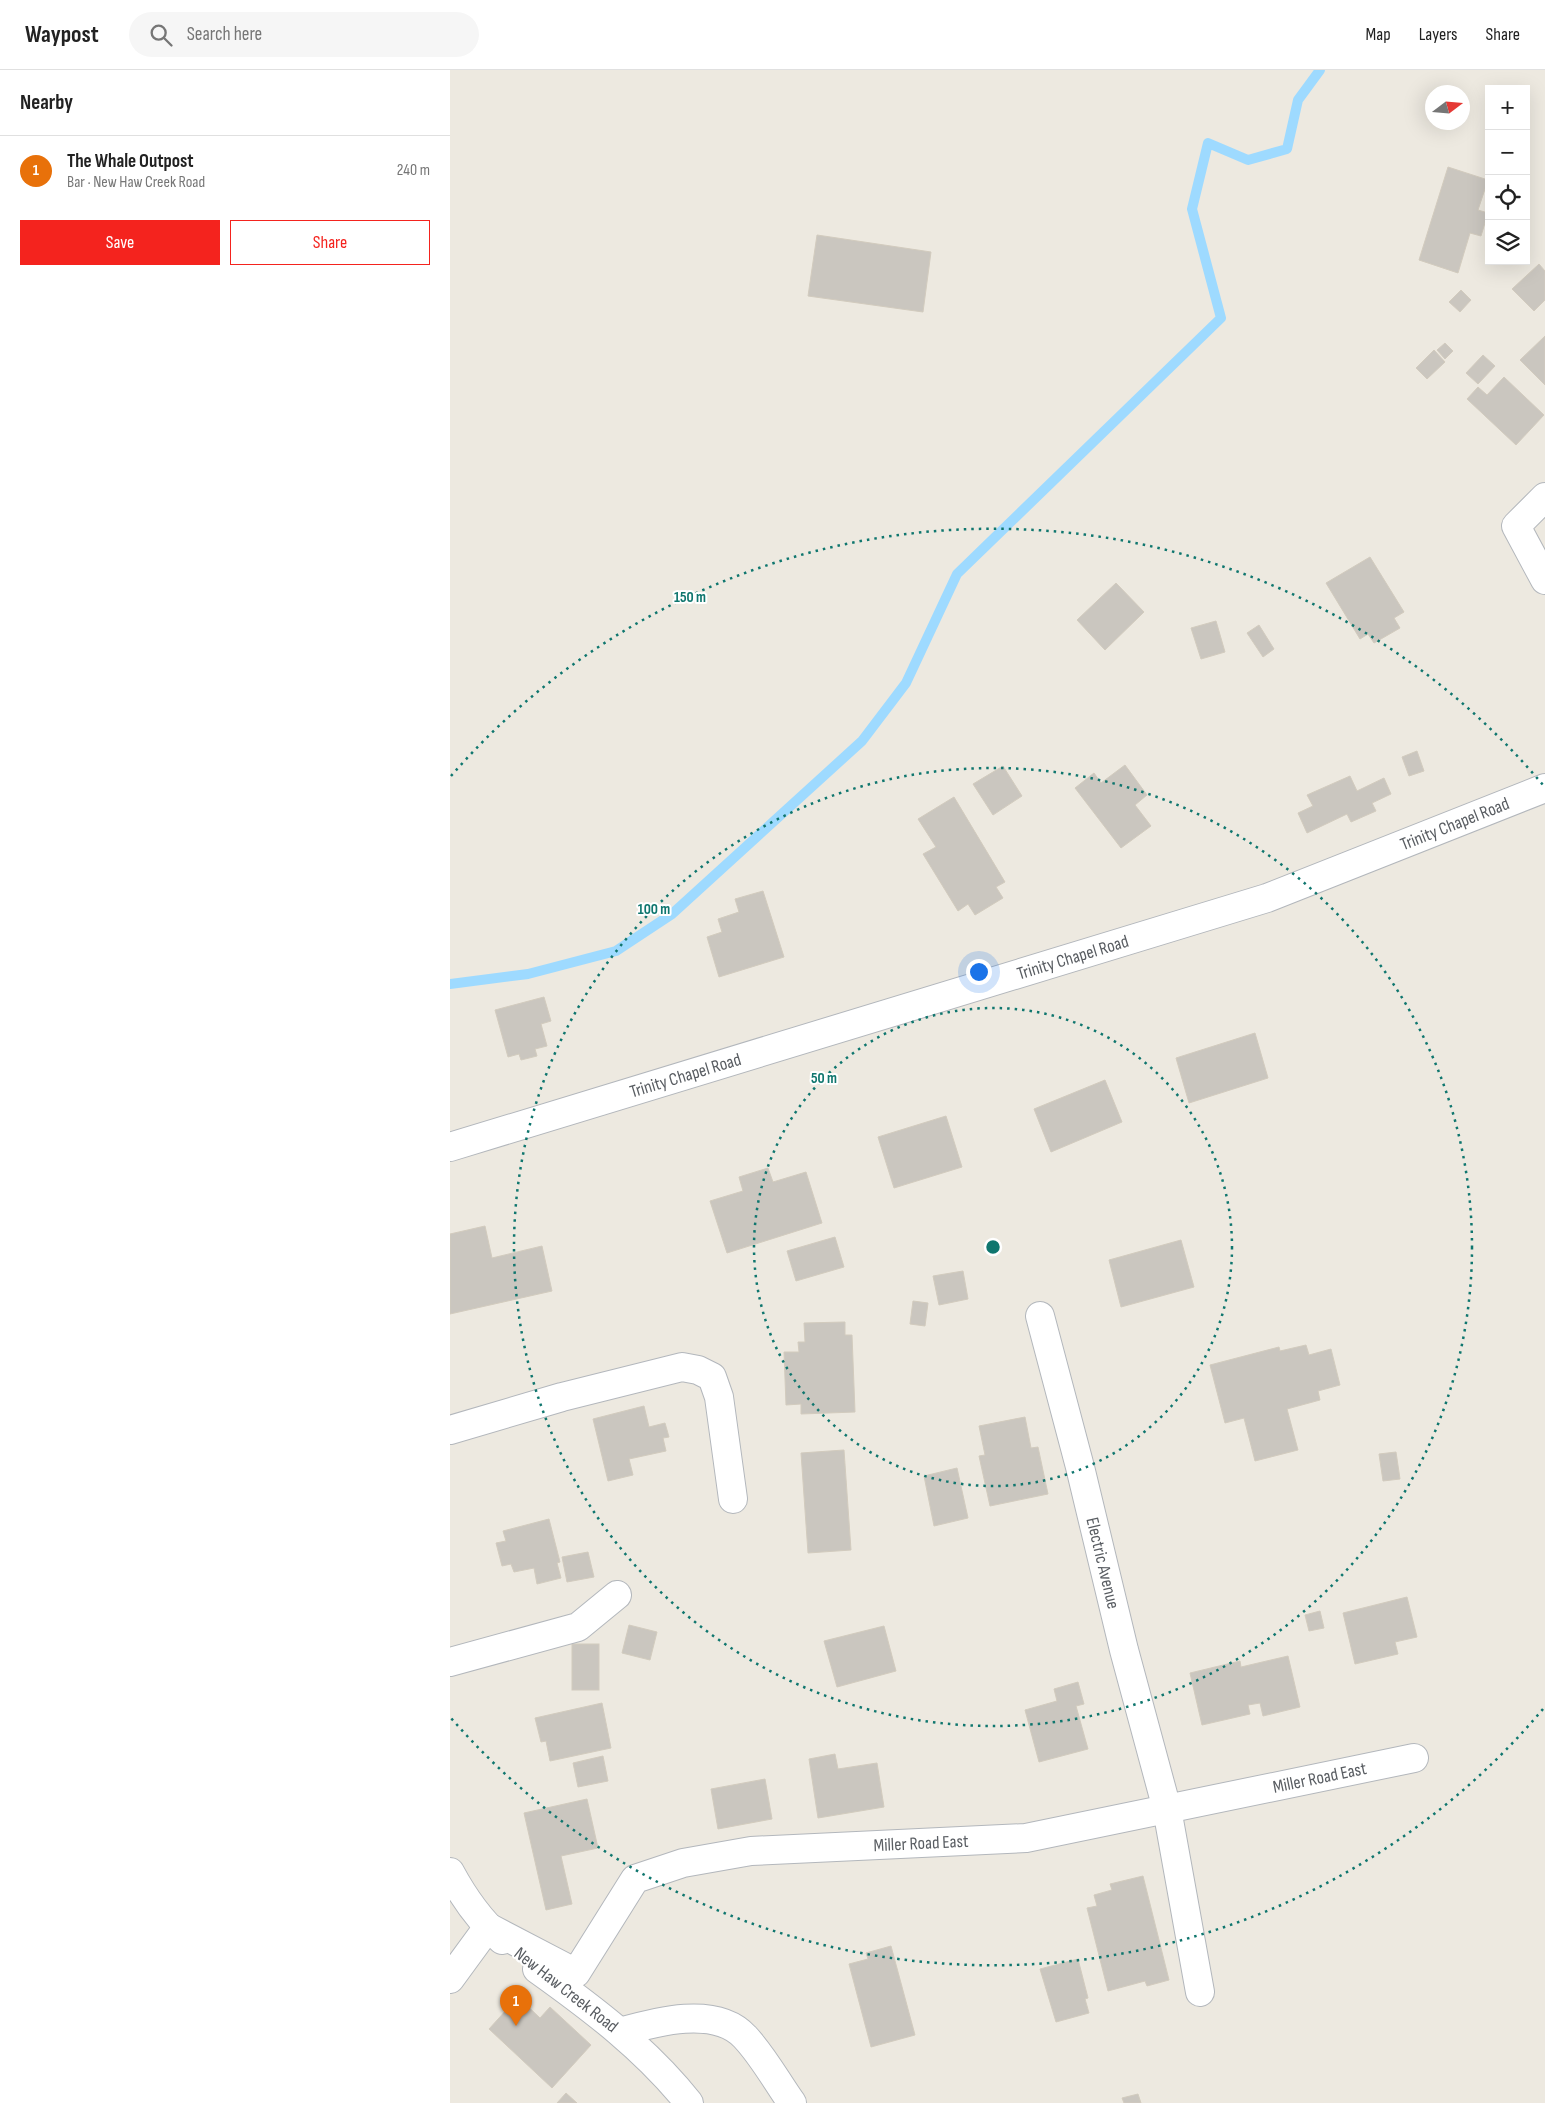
<!DOCTYPE html>
<html lang="en">
<head>
<meta charset="utf-8">
<style>
	:root { --surface:#fff; --page:#f6f6f6; --text:#222; --muted:#767676; --line:#e0e0e0; --accent:#f4231e }
	body { margin:0; font-family:"Sofia Sans Condensed",sans-serif; background:var(--page); color:var(--text) }
	.controls { position:absolute; right:15px; top:15px; display:grid; overflow:hidden; border-radius:0px; box-shadow:0 5px 20px #0002 }
	.controls button { width:45px; height:45px; display:grid; place-items:center; padding:0; border:0; border-bottom:1px solid var(--line); background:var(--surface); color:var(--text); font:25px sans-serif }
	.compass { position:absolute; left:975px; top:15px; width:45px; height:45px; border-radius:50%; background:var(--surface); box-shadow:0 5px 20px #0002; rotate:74deg }
	.you { position:absolute; left:528px; top:901px; width:18px; height:18px; margin:-12px; border:4px solid #fff; border-radius:50%; background:#1a73e8; box-shadow:0 0 0 8px #1a73e833 }
	.badge { display:grid; place-items:center; width:32px; height:32px; border-radius:50%; background:var(--accent); color:#fff; font-size:16px; font-weight:700 }
	.pin { position:absolute; translate:-50% -41px; filter:drop-shadow(0 1px 2px #0008) }
	.pin::after { content:''; position:absolute; top:26px; width:18px; height:15px; background:inherit; clip-path:polygon(0 0,100% 0,50% 100%) }
	.list { margin:0; padding:0; list-style:none }
	h2 { display:flex; justify-content:space-between; align-items:center; height:65px; margin:0; padding:0 20px; font-size:21px }
	h2 small { font-size:16px; font-weight:400; color:var(--muted) }
	.list li { display:grid; grid-template-columns:32px 1fr auto; gap:15px; align-items:center; box-sizing:border-box; height:70px; padding:0 20px; border-top:1px solid var(--line) }
	.list b { display:block; font-size:19px; white-space:nowrap }
	.list p { margin:0; font-size:16px; white-space:nowrap; color:var(--muted) }
	.list em { font-size:16px; font-style:normal; color:var(--muted) }
	.actions { display:flex; gap:10px; padding:15px 20px }
	.actions a { flex:1; padding:11px 0; border:1px solid var(--accent); border-radius:0px; text-align:center; font-size:18px; color:var(--accent) }
	.actions .main { background:var(--accent); color:#fff }
	.icon { flex:none; width:28px; height:28px; fill:none; stroke:currentColor; stroke-width:2; stroke-linecap:round; stroke-linejoin:round }
	.map { position:relative; flex:none; width:1095px; height:2033px; overflow:hidden }
	header { display:flex; align-items:center; gap:30px; box-sizing:border-box; height:70px; padding:0 25px; background:var(--surface); border-bottom:1px solid var(--line) }
	header strong { font-size:24px }
	nav { display:flex; gap:28px; margin-inline-start:auto; font-size:18px }
	.search { width:350px; height:45px; background:var(--page); display:flex; align-items:center; gap:12px; box-sizing:border-box; padding:0 18px; border-radius:28px; color:var(--muted); font-size:19px }
	main { display:flex }
	aside { flex:1; background:var(--surface) }
	.map>svg:first-child { display:block }
	.lines { fill:none; stroke-linecap:round; stroke-linejoin:round }
	.stream { stroke:#9edaff; stroke-width:10 }
	.building { fill:#cac6bf; stroke:#d2cbbe }
	.minor-casing { stroke:#b3b7bc; stroke-width:30 }
	.minor { stroke:#fff; stroke-width:28 }
	.ring { fill:none; stroke:#0f766e; stroke-width:2.5; stroke-dasharray:2.5 5 }
	.labels { text-anchor:middle; dominant-baseline:central; stroke-width:4; stroke-linejoin:round; paint-order:stroke }
	.street-label { font-size:18px; fill:#595d62; stroke:#fff }
	.centre { fill:#0f766e; stroke:#fff; stroke-width:2.5 }
	.ring-label { font-size:15px; text-anchor:middle; font-weight:bold; fill:#0f766e; stroke:#fff; stroke-width:4; stroke-linejoin:round; paint-order:stroke }
</style>
</head>
<body>
<header>
<strong>Waypost</strong>
<div class="search"><svg class="icon" aria-label="search" viewBox="0 0 24 24"><circle cx="10" cy="10" r="6"/><path d="M15 15l6 6"/></svg>Search here</div>
<nav><a>Map</a><a>Layers</a><a>Share</a></nav>
</header>
<main>
<aside>
<h2>Nearby<small></small></h2>
<ul class="list">
<li><span class="badge" style="background:#e8710a">1</span><div><b>The Whale Outpost</b><p>Bar · New Haw Creek Road</p></div><em>240 m</em></li>
</ul>
<div class="actions"><a class="main">Save</a><a>Share</a></div>
</aside>
<div class="map">
<svg width="1095" height="2033" viewBox="0 0 1095 2033">
	<rect width="100%" height="100%" fill="#ede9e0"/>
	<g class="lines">
		<path class="stream" d="M 0,914 L 78,904 L 166,881 L 222,844 L 412,671 L 456,613 L 507,504 L 771,248 L 742,139 L 758,73 L 798,90 L 837,79 L 848,30 L 870,0"/>
	</g>
	<g class="building">
		<path d="M 998,97 L 1038,110 L 1028,140 L 1038,143 L 1031,166 L 1020,163 L 1008,203 L 969,190 Z"/>
		<path d="M 367,165 L 481,182 L 473,242 L 358,226 Z"/>
		<path d="M 1089,194 L 1095,201 L 1095,230 L 1084,241 L 1062,219 Z"/>
		<path d="M 1011,220 L 1021,230 L 1010,242 L 999,232 Z"/>
		<path d="M 1095,266 L 1095,315 L 1070,290 Z"/>
		<path d="M 995,273 L 1003,281 L 995,289 L 987,280 Z"/>
		<path d="M 984,280 L 995,292 L 977,309 L 966,298 Z"/>
		<path d="M 1033,285 L 1045,296 L 1028,314 L 1016,303 Z"/>
		<path d="M 1054,307 L 1094,345 L 1066,375 L 1017,329 L 1028,317 L 1037,325 Z"/>
		<path d="M 920,487 L 954,542 L 944,548 L 950,558 L 924,573 L 918,564 L 910,569 L 876,513 Z"/>
		<path d="M 666,513 L 694,542 L 655,580 L 627,550 Z"/>
		<path d="M 766,551 L 775,582 L 751,589 L 741,558 Z"/>
		<path d="M 809,555 L 824,579 L 813,587 L 797,563 Z"/>
		<path d="M 967,681 L 974,701 L 959,706 L 952,687 Z"/>
		<path d="M 675,695 L 697,725 L 685,735 L 701,756 L 671,778 L 625,718 L 644,703 L 651,713 Z"/>
		<path d="M 553,696 L 572,726 L 543,745 L 523,714 Z"/>
		<path d="M 900,706 L 907,721 L 934,708 L 941,724 L 922,733 L 926,741 L 901,752 L 897,744 L 857,763 L 848,743 L 863,736 L 857,725 Z"/>
		<path d="M 504,727 L 555,812 L 546,817 L 553,828 L 525,845 L 518,834 L 508,841 L 473,784 L 486,777 L 468,749 Z"/>
		<path d="M 313,821 L 334,887 L 269,907 L 257,867 L 272,862 L 268,849 L 289,842 L 285,829 Z"/>
		<path d="M 94,927 L 101,951 L 91,954 L 97,976 L 85,979 L 87,986 L 71,990 L 69,984 L 58,987 L 45,940 Z"/>
		<path d="M 805,963 L 818,1008 L 739,1033 L 726,988 Z"/>
		<path d="M 655,1010 L 672,1052 L 601,1082 L 584,1039 Z"/>
		<path d="M 496,1046 L 512,1097 L 444,1118 L 428,1067 Z"/>
		<path d="M 318,1098 L 323,1112 L 356,1102 L 372,1153 L 277,1183 L 260,1131 L 293,1121 L 289,1107 Z"/>
		<path d="M 35,1156 L 42,1188 L 92,1176 L 102,1221 L 0,1244 L 0,1164 Z"/>
		<path d="M 385,1167 L 394,1197 L 346,1211 L 337,1181 Z"/>
		<path d="M 731,1170 L 744,1217 L 671,1237 L 659,1190 Z"/>
		<path d="M 513,1201 L 518,1229 L 489,1235 L 483,1206 Z"/>
		<path d="M 463,1231 L 478,1233 L 475,1256 L 460,1254 Z"/>
		<path d="M 395,1252 L 395,1265 L 402,1265 L 405,1342 L 351,1344 L 351,1334 L 336,1335 L 334,1282 L 349,1282 L 348,1272 L 355,1272 L 354,1253 Z"/>
		<path d="M 856,1275 L 859,1285 L 881,1279 L 890,1315 L 868,1321 L 870,1330 L 837,1339 L 848,1380 L 805,1391 L 794,1348 L 775,1353 L 760,1295 L 829,1277 L 830,1281 Z"/>
		<path d="M 194,1336 L 199,1357 L 215,1353 L 219,1367 L 213,1368 L 216,1381 L 179,1389 L 183,1405 L 158,1411 L 143,1349 Z"/>
		<path d="M 575,1347 L 581,1378 L 588,1377 L 598,1424 L 540,1436 L 529,1386 L 535,1385 L 529,1356 Z"/>
		<path d="M 394,1380 L 401,1480 L 358,1483 L 351,1383 Z"/>
		<path d="M 946,1382 L 950,1409 L 933,1411 L 929,1384 Z"/>
		<path d="M 507,1398 L 518,1448 L 484,1456 L 474,1406 Z"/>
		<path d="M 99,1449 L 110,1492 L 107,1493 L 111,1508 L 87,1514 L 84,1498 L 64,1502 L 61,1494 L 52,1496 L 46,1473 L 56,1471 L 53,1461 Z"/>
		<path d="M 138,1482 L 144,1507 L 117,1512 L 112,1487 Z"/>
		<path d="M 957,1527 L 967,1567 L 945,1572 L 948,1584 L 905,1594 L 893,1543 Z"/>
		<path d="M 870,1541 L 874,1558 L 859,1561 L 855,1545 Z"/>
		<path d="M 179,1555 L 207,1562 L 200,1590 L 172,1583 Z"/>
		<path d="M 434,1556 L 446,1601 L 387,1617 L 374,1571 Z"/>
		<rect x="122" y="1574" width="27" height="46"/>
		<path d="M 838,1586 L 850,1637 L 813,1646 L 810,1633 L 798,1635 L 800,1644 L 752,1655 L 740,1603 L 790,1591 L 791,1597 Z"/>
		<path d="M 628,1612 L 634,1634 L 626,1636 L 638,1679 L 589,1692 L 575,1640 L 607,1631 L 604,1619 Z"/>
		<path d="M 152,1633 L 161,1678 L 100,1691 L 96,1671 L 91,1672 L 85,1648 Z"/>
		<path d="M 385,1684 L 388,1699 L 427,1693 L 434,1737 L 368,1748 L 359,1689 Z"/>
		<path d="M 153,1686 L 158,1711 L 128,1717 L 123,1693 Z"/>
		<path d="M 315,1709 L 322,1749 L 268,1759 L 261,1719 Z"/>
		<path d="M 137,1729 L 148,1778 L 111,1786 L 122,1834 L 96,1840 L 74,1743 Z"/>
		<path d="M 693,1806 L 719,1910 L 697,1916 L 695,1911 L 658,1921 L 637,1838 L 647,1836 L 644,1825 L 662,1820 L 660,1814 Z"/>
		<path d="M 441,1876 L 465,1965 L 421,1977 L 399,1894 L 418,1889 L 416,1883 Z"/>
		<path d="M 628,1889 L 638,1928 L 635,1929 L 639,1943 L 606,1952 L 590,1899 Z"/>
		<path d="M 68,1927 L 90,1948 L 100,1937 L 141,1975 L 102,2018 L 39,1959 Z"/>
		<path d="M 116,2023 L 127,2033 L 107,2033 Z"/>
		<path d="M 688,2024 L 691,2033 L 674,2033 L 672,2028 Z"/>
	</g>
	<g class="lines">
		<g class="minor-casing">
			<g id="minor">
				<path d="M 1095,427 L 1066,456 L 1095,510"/>
				<path id="s1" d="M 0,1077 L 817,828 L 1095,718"/>
				<path id="s2" d="M 590,1246 L 630,1397 L 674,1580 L 717,1739 L 750,1922"/>
				<path d="M 0,1360 L 112,1327 L 232,1297 L 248,1300 L 262,1307 L 269,1327 L 283,1429"/>
				<path d="M 0,1592 L 128,1557 L 167,1525"/>
				<path d="M 0,1802 C 14,1828 30,1851 52,1870"/>
				<path id="s3" d="M 38,1857 L 126,1903 L 185,1809 L 233,1793 L 301,1781 L 576,1768 L 964,1688"/>
				<path d="M 87,1899 C 143,1939 196,1979 239,2033"/>
				<path d="M 0,1909 L 38,1857"/>
				<path d="M 170,1962 C 205,1952 266,1935 295,1967 C 313,1986 327,2012 342,2033"/>
			</g>
		</g>
		<use href="#minor" class="minor"/>
	</g>
	<g class="ring">
		<circle cx="543" cy="1177" r="239"/>
		<circle cx="543" cy="1177" r="479"/>
		<path d="M1093 1639A718 718 0 0 1 1 1648M1 706A718 718 0 0 1 1093 715"/>
	</g>
	<g class="labels">
		<g class="street-label">
			<text stroke="none"><textPath href="#s1" startOffset="1056">Trinity Chapel Road</textPath></text>
			<text stroke="none"><textPath href="#s1" startOffset="651">Trinity Chapel Road</textPath></text>
			<text stroke="none"><textPath href="#s1" startOffset="246">Trinity Chapel Road</textPath></text>
			<text stroke="none"><textPath href="#s2" startOffset="255">Electric Avenue</textPath></text>
			<text stroke="none"><textPath href="#s3" startOffset="905">Miller Road East</textPath></text>
			<text stroke="none"><textPath href="#s3" startOffset="500">Miller Road East</textPath></text>
			<text transform="translate(116 1920) rotate(38)">New Haw Creek Road</text>
		</g>
	</g>
	<circle cx="543" cy="1177" r="8" class="centre"/>
	<g class="ring-label">
		<text x="240" y="532">150 m</text>
		<text x="204" y="844">100 m</text>
		<text x="374" y="1013">50 m</text>
	</g>
</svg>
<div class="controls">
<button>+</button>
<button>−</button>
<button><svg class="icon" aria-label="locate" viewBox="0 0 24 24"><circle cx="12" cy="12" r="6"/><path d="M12 2v4M12 18v4M2 12h4M18 12h4"/></svg></button>
<button><svg class="icon" aria-label="layers" viewBox="0 0 24 24"><path d="M12 4l9 5-9 5-9-5zM3 14l9 5 9-5"/></svg></button>
</div>
<svg class="compass" viewBox="-18 -18 36 36"><path d="M0-13l5 13h-10z" fill="#e53935"/><path d="M0 13l5-13h-10z" fill="#767676"/></svg>
<div class="you"></div>
<div class="pin badge" style="left:66px;top:1956px;background:#e8710a">1</div>
</div>
</main>
</body>
</html>
